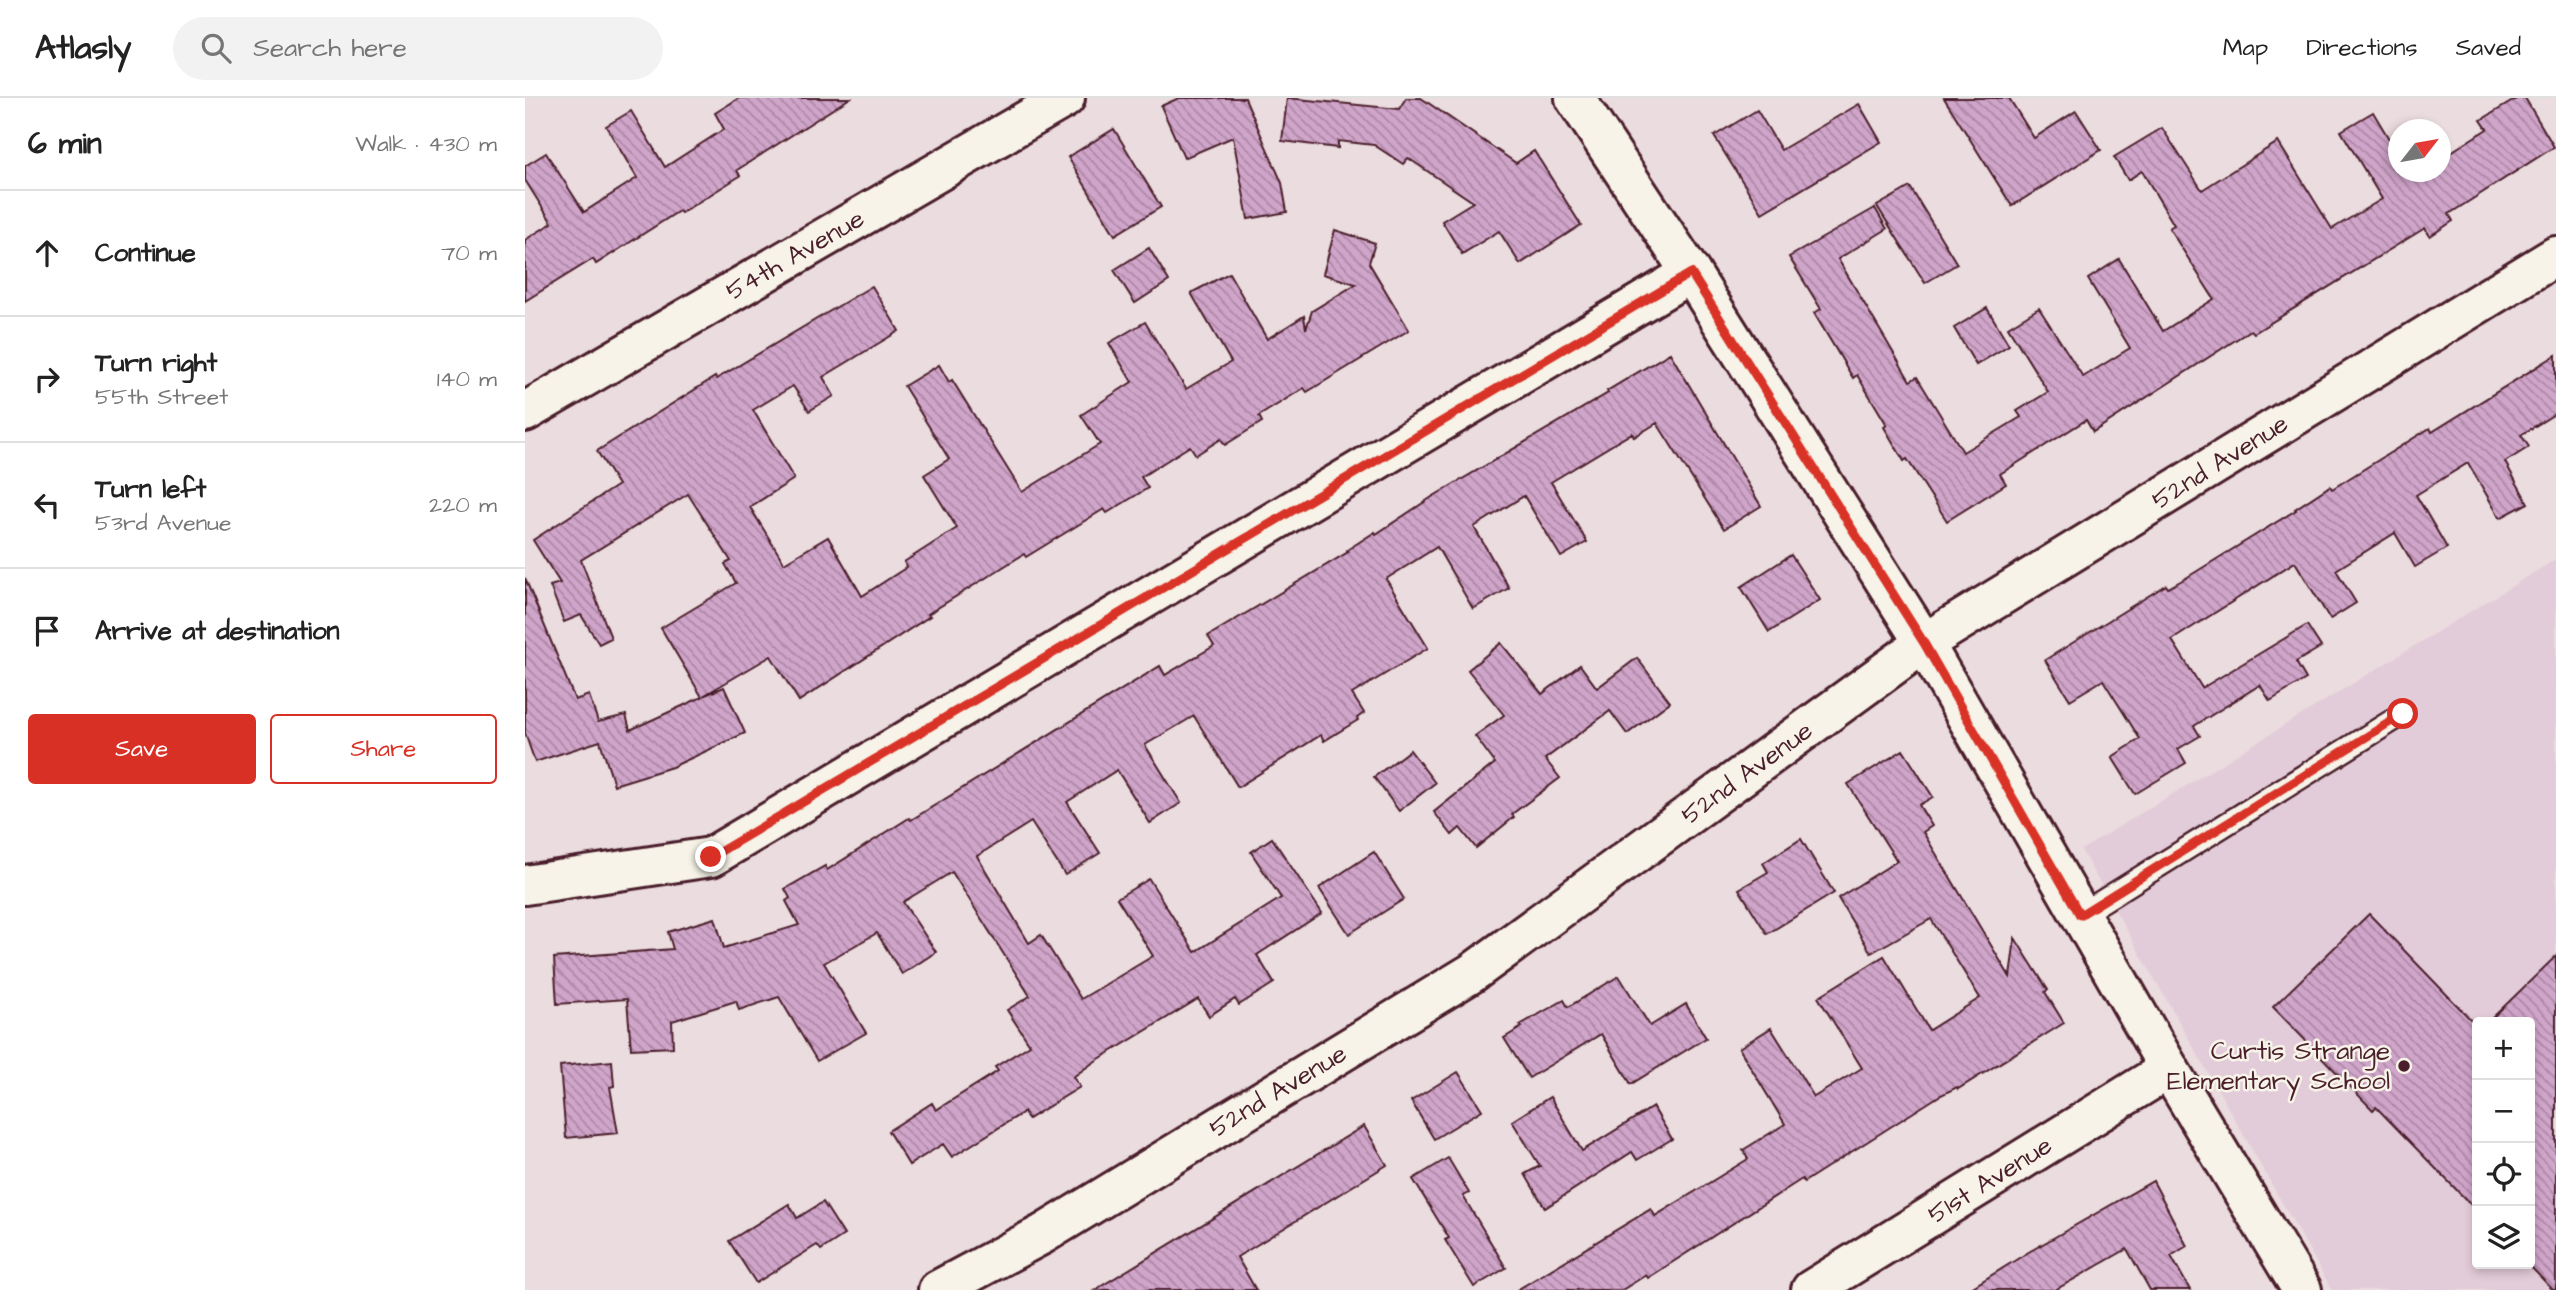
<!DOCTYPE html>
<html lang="en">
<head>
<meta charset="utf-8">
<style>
	:root { --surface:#fff; --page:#f2f2f2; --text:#222; --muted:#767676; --line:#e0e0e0; --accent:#d93025 }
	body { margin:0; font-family:"Architects Daughter",sans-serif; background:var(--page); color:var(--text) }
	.controls { position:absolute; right:21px; bottom:21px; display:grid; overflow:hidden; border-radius:7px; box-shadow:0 4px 10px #0003 }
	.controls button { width:63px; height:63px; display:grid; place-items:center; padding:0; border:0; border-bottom:2px solid var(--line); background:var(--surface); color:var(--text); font:35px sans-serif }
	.compass { position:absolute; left:1863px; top:21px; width:63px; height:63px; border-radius:50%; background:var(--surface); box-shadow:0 4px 10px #0003; rotate:59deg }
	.stop { position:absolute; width:21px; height:21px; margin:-16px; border:5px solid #d93025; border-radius:50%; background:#fff }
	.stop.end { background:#d93025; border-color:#fff; box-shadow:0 2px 7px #0008 }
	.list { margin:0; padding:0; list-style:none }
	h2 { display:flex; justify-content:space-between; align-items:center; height:91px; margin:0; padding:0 28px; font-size:30px }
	h2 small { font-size:23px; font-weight:400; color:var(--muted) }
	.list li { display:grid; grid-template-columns:46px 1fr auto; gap:21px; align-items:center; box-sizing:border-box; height:126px; padding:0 28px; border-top:2px solid var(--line) }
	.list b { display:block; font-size:26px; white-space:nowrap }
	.list p { margin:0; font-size:23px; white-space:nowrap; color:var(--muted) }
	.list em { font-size:23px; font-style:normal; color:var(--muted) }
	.actions { display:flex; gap:14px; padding:21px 28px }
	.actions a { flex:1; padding:16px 0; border:2px solid var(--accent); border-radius:7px; text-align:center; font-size:24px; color:var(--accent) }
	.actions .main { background:var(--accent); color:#fff }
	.icon { flex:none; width:38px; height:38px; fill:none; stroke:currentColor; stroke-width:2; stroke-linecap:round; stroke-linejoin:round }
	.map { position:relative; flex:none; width:2031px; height:1192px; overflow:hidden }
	header { display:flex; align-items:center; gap:42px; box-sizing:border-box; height:98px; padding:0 35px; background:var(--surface); border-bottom:2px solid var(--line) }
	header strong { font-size:33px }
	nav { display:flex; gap:38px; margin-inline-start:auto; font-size:24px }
	.search { width:490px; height:63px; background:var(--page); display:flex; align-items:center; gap:18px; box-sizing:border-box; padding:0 24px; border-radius:38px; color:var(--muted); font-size:26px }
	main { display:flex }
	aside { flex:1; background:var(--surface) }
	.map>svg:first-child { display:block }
	.built { fill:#e3ccd9; fill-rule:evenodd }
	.building { fill:url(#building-back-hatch); stroke:#4a1f2b; stroke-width:2 }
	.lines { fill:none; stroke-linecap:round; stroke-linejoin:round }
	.service-casing { stroke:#4a1f2b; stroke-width:26 }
	.minor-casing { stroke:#4a1f2b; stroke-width:44 }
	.service { stroke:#f7f3e8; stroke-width:21 }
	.minor { stroke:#f7f3e8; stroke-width:38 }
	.route { stroke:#d93025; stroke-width:9 }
	.poi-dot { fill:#4a1f2b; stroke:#f7f3e8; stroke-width:2.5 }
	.labels { text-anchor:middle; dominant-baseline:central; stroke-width:5; stroke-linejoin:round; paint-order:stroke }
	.street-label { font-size:26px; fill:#4a1f2b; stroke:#f7f3e8 }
	.poi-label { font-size:26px; fill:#4a1f2b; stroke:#f7f3e8; text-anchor:end }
</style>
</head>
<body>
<header>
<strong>Atlasly</strong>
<div class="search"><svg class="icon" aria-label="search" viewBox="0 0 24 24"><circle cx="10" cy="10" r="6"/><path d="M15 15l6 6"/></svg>Search here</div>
<nav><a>Map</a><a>Directions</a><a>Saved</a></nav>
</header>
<main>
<aside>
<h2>6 min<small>Walk · 430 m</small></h2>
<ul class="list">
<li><svg class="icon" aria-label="ahead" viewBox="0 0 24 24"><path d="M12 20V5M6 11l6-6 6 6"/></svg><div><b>Continue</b></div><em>70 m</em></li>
<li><svg class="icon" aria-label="right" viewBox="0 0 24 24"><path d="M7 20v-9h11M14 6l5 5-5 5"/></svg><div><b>Turn right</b><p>55th Street</p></div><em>140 m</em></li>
<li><svg class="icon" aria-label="left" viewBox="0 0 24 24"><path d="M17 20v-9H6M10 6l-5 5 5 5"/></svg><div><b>Turn left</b><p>53rd Avenue</p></div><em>220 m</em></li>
<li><svg class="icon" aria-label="arrive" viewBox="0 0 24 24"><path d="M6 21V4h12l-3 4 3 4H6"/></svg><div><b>Arrive at destination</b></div></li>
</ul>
<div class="actions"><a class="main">Save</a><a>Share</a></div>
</aside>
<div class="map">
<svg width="2031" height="1192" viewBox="0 0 2031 1192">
	<defs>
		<pattern id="building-back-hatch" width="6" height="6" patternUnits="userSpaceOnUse" patternTransform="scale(1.75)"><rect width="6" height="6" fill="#d0a5ca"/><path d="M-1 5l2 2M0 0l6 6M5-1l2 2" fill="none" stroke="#ab86a4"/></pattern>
	</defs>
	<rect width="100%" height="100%" fill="#ebdcdf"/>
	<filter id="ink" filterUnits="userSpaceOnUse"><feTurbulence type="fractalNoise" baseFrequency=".0143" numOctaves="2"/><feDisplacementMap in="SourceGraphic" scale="14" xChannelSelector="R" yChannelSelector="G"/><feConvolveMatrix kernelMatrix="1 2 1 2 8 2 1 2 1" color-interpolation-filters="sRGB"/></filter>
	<g filter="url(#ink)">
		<path class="built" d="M 2031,461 L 2031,1192 L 1807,1192 L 1556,752 ZM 1952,924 L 2005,924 L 2005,1166 L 1952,1166 Z"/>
		<g class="building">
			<path d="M 214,0 L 325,0 L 212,72 L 215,78 L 156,115 L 154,113 L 71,166 L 68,161 L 0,203 L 0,142 L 27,125 L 0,82 L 0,68 L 21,55 L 59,114 L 112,80 L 81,28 L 106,13 L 140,69 L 199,31 L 190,15 Z"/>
			<path d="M 654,0 L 720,0 L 757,85 L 762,114 L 723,121 L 708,39 L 659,60 L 636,8 Z"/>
			<path d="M 762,0 L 874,11 L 881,0 L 896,0 L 991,65 L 1009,53 L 1056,127 L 995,166 L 974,133 L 937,156 L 917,123 L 948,104 L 883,60 L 878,66 L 849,47 L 813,43 L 813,50 L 757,43 Z"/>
			<path d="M 1419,0 L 1484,0 L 1509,40 L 1551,13 L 1576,52 L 1487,108 Z"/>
			<path d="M 1993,0 L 2000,0 L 2029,49 L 1924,116 L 1928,123 L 1905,138 L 1900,130 L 1729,235 L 1726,232 L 1568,334 L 1561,322 L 1475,376 L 1481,386 L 1422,423 L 1382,361 L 1379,363 L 1359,329 L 1362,327 L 1332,277 L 1328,280 L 1289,215 L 1296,211 L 1264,159 L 1350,110 L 1362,131 L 1313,161 L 1385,283 L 1392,279 L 1438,354 L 1496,319 L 1492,313 L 1523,294 L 1483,229 L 1514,210 L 1558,279 L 1605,250 L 1563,181 L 1594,161 L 1638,233 L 1689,201 L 1644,130 L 1649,127 L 1617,73 L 1603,82 L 1589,59 L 1637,30 L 1677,92 L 1753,44 L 1807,131 L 1857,101 L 1816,33 L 1848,14 L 1873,56 L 1873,74 L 1884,74 L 1887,79 L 1896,74 L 1915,74 L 1915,61 L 1962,31 L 1956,22 Z"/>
			<path d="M 1334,6 L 1356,44 L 1237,115 L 1189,38 L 1232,12 L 1256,52 Z"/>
			<path d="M 589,31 L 636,109 L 590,137 L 543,59 Z"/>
			<path d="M 1385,89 L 1432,166 L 1400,185 L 1352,108 Z"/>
			<path d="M 810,132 L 850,145 L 844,165 L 884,232 L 782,294 L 779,290 L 734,318 L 737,324 L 700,347 L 696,341 L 671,357 L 665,348 L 616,379 L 623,390 L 582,415 L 579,411 L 501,459 L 499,456 L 403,516 L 405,518 L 274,603 L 246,558 L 178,598 L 199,589 L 220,635 L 147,669 L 89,687 L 75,643 L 10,664 L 0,635 L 0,480 L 50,602 L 64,597 L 73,624 L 101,617 L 105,632 L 177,599 L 136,530 L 211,485 L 200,466 L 206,463 L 163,396 L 56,462 L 86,540 L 74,546 L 56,517 L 39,524 L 25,488 L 35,485 L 8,442 L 93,387 L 72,353 L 190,279 L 191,281 L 347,188 L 374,233 L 298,279 L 309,298 L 284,313 L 268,288 L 228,312 L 269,381 L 225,409 L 259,465 L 303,439 L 337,498 L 382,469 L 379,464 L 432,430 L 399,377 L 424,361 L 379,288 L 414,267 L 424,284 L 427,282 L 497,394 L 575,346 L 556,317 L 607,284 L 584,245 L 620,224 L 661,291 L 706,264 L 666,195 L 704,175 L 742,241 L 779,218 L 781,231 L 787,213 L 831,186 L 798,176 Z"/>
			<path d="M 624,150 L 644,183 L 610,205 L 589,172 Z"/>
			<path d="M 1462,210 L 1484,247 L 1451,267 L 1429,230 Z"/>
			<path d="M 1145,255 L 1236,408 L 1199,431 L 1132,325 L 1109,339 L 1107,335 L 1026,384 L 1062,444 L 1036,459 L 999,398 L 949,429 L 984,490 L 948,511 L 912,449 L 861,481 L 903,550 L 827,596 L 839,615 L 832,620 L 833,622 L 799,643 L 796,637 L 713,689 L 669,618 L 620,647 L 656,705 L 625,725 L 592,672 L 542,704 L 575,755 L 540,777 L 506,724 L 452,758 L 504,845 L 516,837 L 556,901 L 628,858 L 592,800 L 624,781 L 670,854 L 756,800 L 726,754 L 747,740 L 797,815 L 732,857 L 749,885 L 714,907 L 710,901 L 684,918 L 673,901 L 569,964 L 548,979 L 555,989 L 503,1021 L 499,1014 L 427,1059 L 418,1046 L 384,1067 L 363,1033 L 407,1005 L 411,1012 L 473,973 L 470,969 L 505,947 L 482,912 L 505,898 L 427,774 L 378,804 L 411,854 L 377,876 L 352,835 L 299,865 L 341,935 L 292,963 L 254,899 L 214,912 L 211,903 L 147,923 L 148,949 L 106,951 L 102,901 L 32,906 L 29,860 L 148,851 L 143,834 L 190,820 L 199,850 L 274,827 L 261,803 L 265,800 L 260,791 L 300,768 L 302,772 L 384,720 L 386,722 L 635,568 L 640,577 L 689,548 L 683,538 L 823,454 L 822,452 L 850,434 L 851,436 L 907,399 L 1083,295 L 1082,293 Z"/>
			<path d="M 2031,257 L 2031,315 L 1996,337 L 2004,349 L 1980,364 L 2003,405 L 1975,420 L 1943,365 L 1891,397 L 1922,450 L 1890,469 L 1870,435 L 1811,472 L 1831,505 L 1805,521 L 1770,464 L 1647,542 L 1677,590 L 1782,527 L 1796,549 L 1771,564 L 1781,581 L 1745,603 L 1735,587 L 1669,628 L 1675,638 L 1653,651 L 1661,665 L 1610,696 L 1587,659 L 1615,641 L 1578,582 L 1545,602 L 1520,562 L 1641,487 L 1643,490 L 1661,480 L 1771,412 L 1770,411 L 1805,388 L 1807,391 L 1905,330 L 1907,334 Z"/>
			<path d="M 1266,457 L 1295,502 L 1244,534 L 1216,489 Z"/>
			<path d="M 976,545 L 1017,596 L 1055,567 L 1072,590 L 1112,560 L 1145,604 L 1102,636 L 1085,613 L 1020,661 L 1035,680 L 987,716 L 989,719 L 951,750 L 935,730 L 927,737 L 909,714 L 970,665 L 950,638 L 979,617 L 943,572 Z"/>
			<path d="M 885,652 L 910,685 L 874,713 L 849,679 Z"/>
			<path d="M 1378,652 L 1408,699 L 1394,707 L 1407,728 L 1398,734 L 1485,879 L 1490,840 L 1523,892 L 1520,894 L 1539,925 L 1433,991 L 1432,989 L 1414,998 L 1279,1084 L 1277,1081 L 1123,1180 L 1121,1177 L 1097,1192 L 992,1192 L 1126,1111 L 1130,1118 L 1223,1061 L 1218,1052 L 1260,1026 L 1214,950 L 1246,930 L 1289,999 L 1337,970 L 1293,899 L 1359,858 L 1404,932 L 1455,900 L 1406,821 L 1346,855 L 1313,800 L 1372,763 L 1323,686 Z"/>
			<path d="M 1276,741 L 1309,795 L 1242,836 L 1214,791 L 1243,774 L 1238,765 Z"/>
			<path d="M 849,754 L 879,801 L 824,836 L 794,790 Z"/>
			<path d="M 1844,816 L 1952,928 L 1952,1113 L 1851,1009 L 1848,1012 L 1748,909 Z"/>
			<path d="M 2031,858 L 2031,1192 L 2028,1192 L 2003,1166 L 2005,924 L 1963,924 Z"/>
			<path d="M 1094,878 L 1125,928 L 1161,906 L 1181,940 L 1106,986 L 1076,936 L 1004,980 L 979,940 L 997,929 L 995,927 L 1039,902 L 1043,909 Z"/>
			<path d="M 87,963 L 89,988 L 85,989 L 93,1035 L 41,1040 L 35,968 Z"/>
			<path d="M 933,974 L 957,1012 L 909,1041 L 886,1003 Z"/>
			<path d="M 1025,999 L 1057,1053 L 1128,1009 L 1147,1041 L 1112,1062 L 1107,1054 L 1020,1110 L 1000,1076 L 1015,1068 L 987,1023 Z"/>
			<path d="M 839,1028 L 862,1067 L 712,1159 L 731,1192 L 570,1192 Z"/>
			<path d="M 923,1060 L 944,1095 L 938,1098 L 981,1170 L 949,1189 L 920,1142 L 924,1140 L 888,1081 Z"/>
			<path d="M 1628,1083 L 1662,1148 L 1646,1158 L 1665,1192 L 1625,1192 L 1602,1151 L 1530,1192 L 1443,1192 L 1502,1155 Z"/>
			<path d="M 298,1104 L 319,1137 L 296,1152 L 292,1147 L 231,1185 L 204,1143 L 264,1106 L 272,1120 Z"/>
		</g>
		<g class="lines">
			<g class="service-casing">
				<path id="service" d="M 1555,817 L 1878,616"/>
			</g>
			<g class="minor-casing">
				<g id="minor">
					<path d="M 1050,0 L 1166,175 L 1399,545 L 1644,971 L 1777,1192"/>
					<path d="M 0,314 L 540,0"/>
					<path d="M 0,787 L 186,759 L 1166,175"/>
					<path d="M 413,1192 L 518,1136 L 947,875 L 1399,545 L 2031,158"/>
					<path d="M 1286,1192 L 1644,971"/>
				</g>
			</g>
			<use href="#service" class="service"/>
			<use href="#minor" class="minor"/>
		</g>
	</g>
	<g class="lines" filter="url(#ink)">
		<path class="route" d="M 186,759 L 1166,175 L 1399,545 L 1555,817 L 1878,616"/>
	</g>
	<circle class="poi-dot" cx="1879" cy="968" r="7"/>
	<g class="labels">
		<g class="street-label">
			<text transform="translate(270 157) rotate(-30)">54th Avenue</text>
			<text transform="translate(1695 364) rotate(-32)">52nd Avenue</text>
			<text transform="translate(1222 675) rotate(-36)">52nd Avenue</text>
			<text transform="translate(753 993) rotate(-31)">52nd Avenue</text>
			<text transform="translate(1465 1082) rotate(-32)">51st Avenue</text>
		</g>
		<g class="poi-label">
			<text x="1865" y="953">Curtis Strange<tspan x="1865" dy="30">Elementary School</tspan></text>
		</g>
	</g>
</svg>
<div class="controls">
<button>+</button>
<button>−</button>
<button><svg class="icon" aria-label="locate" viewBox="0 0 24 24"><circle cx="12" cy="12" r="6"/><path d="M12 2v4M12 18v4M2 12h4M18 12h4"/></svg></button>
<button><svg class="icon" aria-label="layers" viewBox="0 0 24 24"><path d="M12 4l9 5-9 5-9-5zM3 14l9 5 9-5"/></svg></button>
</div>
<svg class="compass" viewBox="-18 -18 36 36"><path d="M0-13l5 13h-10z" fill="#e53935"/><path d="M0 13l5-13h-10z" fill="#767676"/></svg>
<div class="stop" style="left:1878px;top:616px"></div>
<div class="stop end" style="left:186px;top:759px"></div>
</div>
</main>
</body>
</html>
